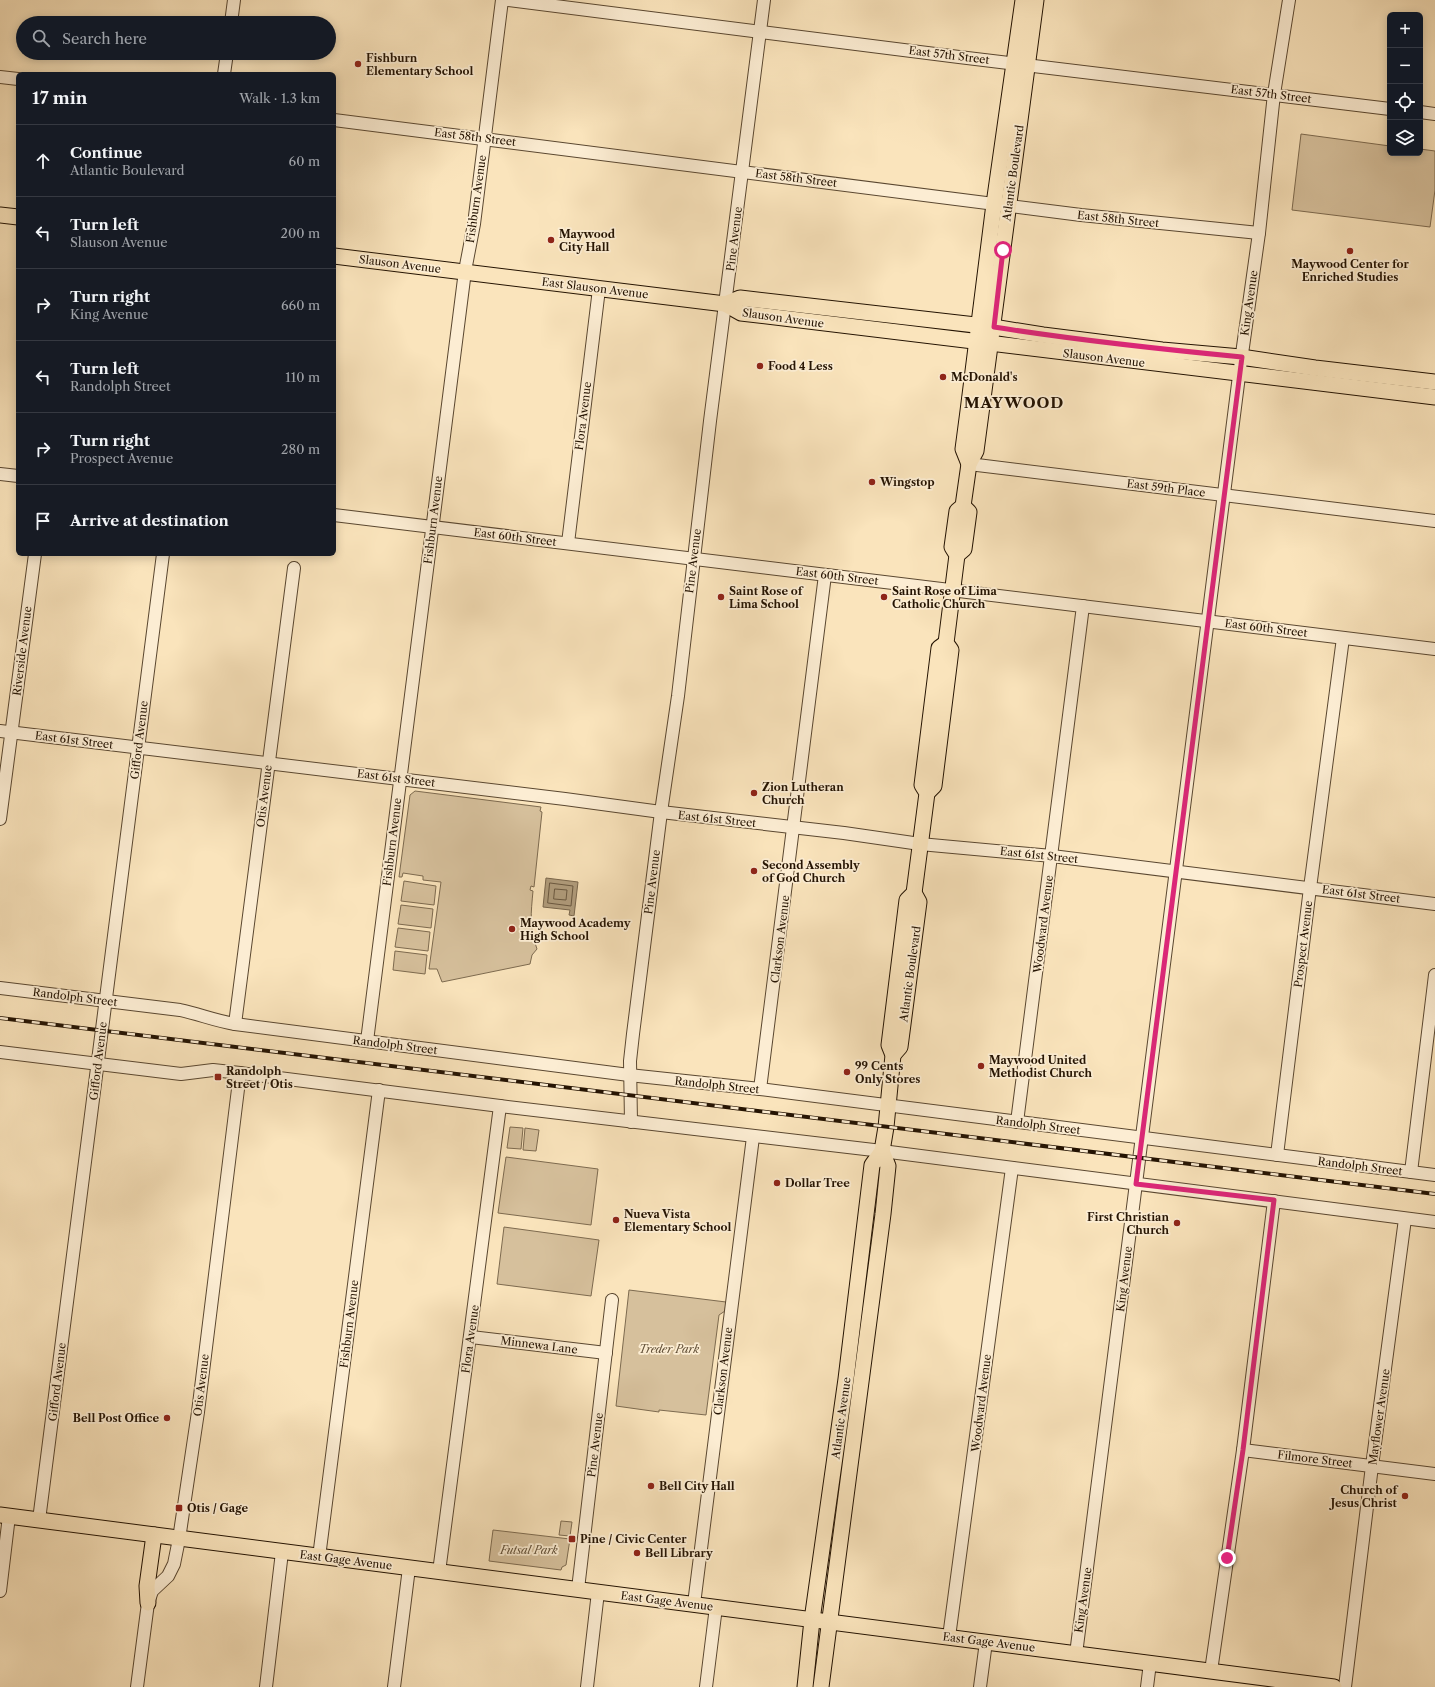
<!DOCTYPE html>
<html lang="en">
<head>
<meta charset="utf-8">
<style>
	:root { --surface:#171b24; --page:#20242c; --text:#f1f3f6; --muted:#9ea1a6; --line:#363941 }
	body { margin:0; font-family:"Libre Caslon Text",serif; background:var(--page); color:var(--text) }
	.controls { position:absolute; right:12px; top:12px; display:grid; overflow:hidden; border-radius:6px; box-shadow:0 2px 10px #0003 }
	.controls button { width:36px; height:36px; display:grid; place-items:center; padding:0; border:0; border-bottom:1px solid var(--line); background:var(--surface); color:var(--text); font:20px sans-serif }
	.stop { position:absolute; width:12px; height:12px; margin:-9px; border:3px solid #db2777; border-radius:50%; background:#fff }
	.stop.end { background:#db2777; border-color:#fff; box-shadow:0 1px 4px #0008 }
	.list { margin:0; padding:0; list-style:none }
	h2 { display:flex; justify-content:space-between; align-items:center; height:52px; margin:0; padding:0 16px; font-size:17px }
	h2 small { font-size:13px; font-weight:400; color:var(--muted) }
	.list li { display:grid; grid-template-columns:26px 1fr auto; gap:12px; align-items:center; box-sizing:border-box; height:72px; padding:0 16px; border-top:1px solid var(--line) }
	.list b { display:block; font-size:15px; white-space:nowrap }
	.list p { margin:0; font-size:13px; white-space:nowrap; color:var(--muted) }
	.list em { font-size:13px; font-style:normal; color:var(--muted) }
	.icon { flex:none; width:22px; height:22px; fill:none; stroke:currentColor; stroke-width:2; stroke-linecap:round; stroke-linejoin:round }
	.map { position:relative; flex:none; width:1435px; height:1687px; overflow:hidden }
	.search { position:absolute; background:var(--surface); box-shadow:0 2px 10px #0003; left:16px; top:16px; width:320px; height:44px; display:flex; align-items:center; gap:10px; box-sizing:border-box; padding:0 14px; border-radius:22px; color:var(--muted); font-size:15px }
	.panel { position:absolute; background:var(--surface); box-shadow:0 2px 10px #0003; left:16px; top:72px; width:320px; height:484px; border-radius:6px }
	.map>svg:first-child { display:block }
	.green { fill:#d6c09c; stroke:#7d6a4f }
	.water { fill:#b19d7d; stroke:#79664c }
	.lines { fill:none; stroke-linecap:round; stroke-linejoin:round }
	.shore { stroke:#6a5840; stroke-width:1 }
	.minor-casing { stroke:#5a4730; stroke-width:14 }
	.major-casing { stroke:#241302; stroke-width:17 }
	.minor { stroke:#fcedd3; stroke-width:12 }
	.major { stroke:#fae4bc; stroke-width:15 }
	.rail-casing { stroke:#241302; stroke-width:4 }
	.rail { stroke:#fcedd3; stroke-width:2.5; stroke-dasharray:8; stroke-linecap:butt }
	.route { stroke:#db2777; stroke-width:5 }
	.poi-dot { fill:#8f2418; stroke:#fcedd3; stroke-width:1.5 }
	.labels { text-anchor:middle; dominant-baseline:central; stroke-width:3.5; stroke-linejoin:round; paint-order:stroke }
	.street-label { font-size:11px; fill:#241302; stroke:#fcedd3 }
	.poi-label { font-size:11px; font-weight:bold; fill:#241302; stroke:#fcedd3; text-anchor:start }
	.park-label { font-size:11px; font-style:italic; fill:#625038; stroke:#fcedd3 }
	.district-label { font-size:15px; font-weight:bold; letter-spacing:1px; fill:#241302; stroke:#fcedd3 }
</style>
</head>
<body>
<div class="map">
<svg width="1435" height="1687" viewBox="0 0 1435 1687">
	<rect width="100%" height="100%" fill="#fae4bc"/>
	<filter id="stains"><feTurbulence type="fractalNoise" baseFrequency=".005" numOctaves="4"/><feColorMatrix values="0 0 0 0 .2 0 0 0 0 .09 0 0 0 0 .02 0 0 0 .5 -.17"/></filter>
	<radialGradient id="worn" r=".72"><stop offset=".6" stop-color="#630" stop-opacity="0"/><stop offset="1" stop-color="#630" stop-opacity=".3"/></radialGradient>
	<g class="green">
		<path d="M 1301,134 L 1390,146 L 1390,153 L 1420,153 L 1420,149 L 1435,151 L 1435,190 L 1430,227 L 1292,210 Z"/>
		<path d="M 415,791 L 541,807 L 540,811 L 542,812 L 534,887 L 531,886 L 530,890 L 533,891 C 531,913 529,927 537,949 L 532,955 L 530,964 L 442,982 L 437,969 L 429,969 L 441,882 L 423,880 L 423,876 L 403,873 L 402,877 L 399,877 L 410,795 Z"/>
		<path d="M 404,881 L 436,886 L 434,905 L 401,901 Z"/>
		<path d="M 401,905 L 433,909 L 431,928 L 398,924 Z"/>
		<path d="M 398,928 L 430,932 L 428,951 L 395,947 Z"/>
		<path d="M 395,951 L 427,955 L 425,974 L 393,970 Z"/>
		<path d="M 510,1127 L 523,1128 L 521,1149 L 507,1148 Z"/>
		<path d="M 525,1128 L 539,1130 L 536,1151 L 523,1150 Z"/>
		<path d="M 506,1157 L 598,1169 L 591,1225 L 498,1213 Z"/>
		<path d="M 504,1227 L 599,1240 L 591,1296 L 497,1284 Z"/>
		<path d="M 629,1290 L 726,1302 L 725,1311 L 719,1315 L 706,1415 L 659,1410 L 659,1412 L 616,1406 Z"/>
		<path d="M 561,1521 L 572,1522 L 570,1536 L 559,1535 Z"/>
		<path d="M 493,1530 L 570,1539 L 566,1565 L 562,1567 L 561,1570 L 489,1561 Z"/>
	</g>
	<path class="water" d="M 546,878 L 578,882 L 574,916 L 569,915 L 570,910 L 543,907 Z"/>
	<g class="lines">
		<g class="shore">
			<path d="M 550,883 L 573,886 L 571,906 L 548,903 Z"/>
			<path d="M 555,889 L 567,890 L 566,900 L 554,899 Z"/>
		</g>
		<g class="minor-casing">
			<g id="minor">
				<path d="M 508,0 L 959,57 L 1390,109"/>
				<path d="M 231,23 L 234,0"/>
				<path d="M 224,74 L 227,53"/>
				<path d="M 0,77 L 18,79"/>
				<path d="M 1420,112 L 1435,114"/>
				<path d="M 334,120 L 1081,215 L 1259,233"/>
				<path d="M 969,464 L 1435,521"/>
				<path d="M 0,474 L 18,476"/>
				<path d="M 334,515 L 1435,649"/>
				<path d="M 568,543 L 599,289"/>
				<path d="M 0,731 L 565,799 L 661,812 L 844,833 L 920,844 L 1052,856 L 1435,904"/>
				<path d="M 0,819 L 35,554"/>
				<path d="M 0,988 L 180,1010 C 199,1014 216,1021 235,1024 L 629,1075 L 760,1089 L 1435,1175"/>
				<path d="M 235,1024 L 294,568"/>
				<path d="M 367,1041 L 465,271 L 474,224 L 502,0"/>
				<path d="M 0,1052 L 181,1074 L 213,1070 L 240,1073 L 500,1106 L 882,1151 L 1435,1222"/>
				<path d="M 760,1089 L 825,575"/>
				<path d="M 631,1122 L 630,1061 L 633,1034 L 661,812 L 678,696 L 710,421 L 764,0"/>
				<path d="M 1017,1122 L 1083,606"/>
				<path d="M 1277,1155 L 1310,888 L 1343,638"/>
				<path d="M 1411,1172 L 1435,975"/>
				<path d="M 471,1337 L 606,1353"/>
				<path d="M 1243,1450 L 1435,1474"/>
				<path d="M 39,1520 L 163,554"/>
				<path d="M 319,1557 L 379,1090"/>
				<path d="M 439,1572 L 500,1106"/>
				<path d="M 578,1589 L 612,1300"/>
				<path d="M 0,1591 L 9,1516"/>
				<path d="M 694,1604 L 753,1137"/>
				<path d="M 949,1637 L 1012,1168"/>
				<path d="M 1076,1654 L 1240,368 L 1259,233 L 1274,94 L 1289,0"/>
				<path d="M 1211,1671 L 1243,1450 L 1274,1201"/>
				<path d="M 137,1687 L 148,1603 L 152,1591 L 168,1576 L 174,1564 L 179,1539 L 198,1412 L 240,1073"/>
				<path d="M 266,1687 L 282,1552"/>
				<path d="M 394,1687 L 409,1568"/>
				<path d="M 587,1687 L 598,1592"/>
				<path d="M 706,1687 L 716,1607"/>
				<path d="M 980,1687 L 986,1642"/>
				<path d="M 1147,1687 L 1150,1663"/>
				<path d="M 1345,1687 L 1372,1466 L 1405,1219"/>
			</g>
		</g>
		<g class="major-casing">
			<g id="major">
				<path d="M 0,215 L 18,217"/>
				<path d="M 334,256 L 725,304 L 741,313 L 1435,397"/>
				<path d="M 725,304 L 740,298 L 993,327 L 1043,335 L 1162,350 L 1241,357 L 1315,368 L 1435,382"/>
				<path d="M 969,464 L 963,449 L 968,411 L 994,204 L 1023,0"/>
				<path d="M 957,555 L 964,549 L 969,512 L 963,506"/>
				<path d="M 927,793 L 934,786 L 951,650 L 946,643 L 957,555 L 952,547 L 957,511 L 963,506 L 969,464 L 976,451 L 1036,0"/>
				<path d="M 893,1055 L 900,1047 L 919,902 L 914,893"/>
				<path d="M 0,1515 L 1334,1687"/>
				<path d="M 148,1603 L 147,1586 L 154,1535"/>
				<path d="M 805,1687 L 812,1620 L 846,1379 L 872,1165 L 882,1151 L 886,1127 L 893,1055 L 889,1045 L 907,900 L 914,893 L 927,793 L 922,785 L 939,648 L 946,643"/>
				<path d="M 821,1687 L 883,1214 L 888,1166 L 882,1151"/>
			</g>
		</g>
		<use href="#minor" class="minor"/>
		<use href="#major" class="major"/>
		<g class="rail-casing">
			<path id="rail" d="M 0,1018 L 1435,1194"/>
		</g>
		<use href="#rail" class="rail"/>
	</g>
	<g class="lines">
		<path class="route" d="M 1003,250 L 994,327 C 1076,340 1159,349 1242,357 L 1136,1184 L 1274,1200 L 1243,1450 L 1227,1558"/>
	</g>
	<g class="poi-dot">
		<circle cx="358" cy="64" r="4"/>
		<circle cx="551" cy="240" r="4"/>
		<circle cx="1350" cy="251" r="4"/>
		<circle cx="760" cy="366" r="4"/>
		<circle cx="943" cy="377" r="4"/>
		<circle cx="872" cy="482" r="4"/>
		<circle cx="721" cy="597" r="4"/>
		<circle cx="884" cy="597" r="4"/>
		<circle cx="754" cy="793" r="4"/>
		<circle cx="754" cy="871" r="4"/>
		<circle cx="512" cy="929" r="4"/>
		<circle cx="981" cy="1066" r="4"/>
		<circle cx="847" cy="1072" r="4"/>
		<rect x="214" y="1073" width="8" height="8" rx="2"/>
		<circle cx="777" cy="1183" r="4"/>
		<circle cx="616" cy="1220" r="4"/>
		<circle cx="1177" cy="1223" r="4"/>
		<circle cx="167" cy="1418" r="4"/>
		<circle cx="651" cy="1486" r="4"/>
		<circle cx="1405" cy="1496" r="4"/>
		<rect x="175" y="1504" width="8" height="8" rx="2"/>
		<rect x="568" y="1535" width="8" height="8" rx="2"/>
		<circle cx="637" cy="1553" r="4"/>
	</g>
	<g class="labels">
		<g class="street-label">
			<text transform="translate(949 55) rotate(7)">East 57th Street</text>
			<text transform="translate(1271 94) rotate(7)">East 57th Street</text>
			<text transform="translate(475 137) rotate(7)">East 58th Street</text>
			<text transform="translate(1013 173) rotate(-82)">Atlantic Boulevard</text>
			<text transform="translate(796 178) rotate(7)">East 58th Street</text>
			<text transform="translate(476 199) rotate(-82)">Fishburn Avenue</text>
			<text transform="translate(1118 219) rotate(6)">East 58th Street</text>
			<text transform="translate(734 239) rotate(-83)">Pine Avenue</text>
			<text transform="translate(400 264) rotate(7)">Slauson Avenue</text>
			<text transform="translate(595 288) rotate(7)">East Slauson Avenue</text>
			<text transform="translate(1249 303) rotate(-82)">King Avenue</text>
			<text transform="translate(783 318) rotate(8)">Slauson Avenue</text>
			<text transform="translate(1104 358) rotate(7)">Slauson Avenue</text>
			<text transform="translate(583 416) rotate(-83)">Flora Avenue</text>
			<text transform="translate(1166 488) rotate(7)">East 59th Place</text>
			<text transform="translate(433 520) rotate(-83)">Fishburn Avenue</text>
			<text transform="translate(515 537) rotate(7)">East 60th Street</text>
			<text transform="translate(693 561) rotate(-83)">Pine Avenue</text>
			<text transform="translate(837 576) rotate(7)">East 60th Street</text>
			<text transform="translate(1266 628) rotate(7)">East 60th Street</text>
			<text transform="translate(22 651) rotate(-83)">Riverside Avenue</text>
			<text transform="translate(74 740) rotate(7)">East 61st Street</text>
			<text transform="translate(139 740) rotate(-83)">Gifford Avenue</text>
			<text transform="translate(396 778) rotate(7)">East 61st Street</text>
			<text transform="translate(264 796) rotate(-83)">Otis Avenue</text>
			<text transform="translate(717 819) rotate(6)">East 61st Street</text>
			<text transform="translate(392 842) rotate(-83)">Fishburn Avenue</text>
			<text transform="translate(1039 855) rotate(6)">East 61st Street</text>
			<text transform="translate(652 882) rotate(-83)">Pine Avenue</text>
			<text transform="translate(1361 894) rotate(7)">East 61st Street</text>
			<text transform="translate(1043 924) rotate(-83)">Woodward Avenue</text>
			<text transform="translate(780 939) rotate(-83)">Clarkson Avenue</text>
			<text transform="translate(1303 944) rotate(-83)">Prospect Avenue</text>
			<text transform="translate(910 974) rotate(-82)">Atlantic Boulevard</text>
			<text transform="translate(75 997) rotate(7)">Randolph Street</text>
			<text transform="translate(395 1045) rotate(7)">Randolph Street</text>
			<text transform="translate(98 1061) rotate(-83)">Gifford Avenue</text>
			<text transform="translate(717 1085) rotate(6)">Randolph Street</text>
			<text transform="translate(1038 1125) rotate(7)">Randolph Street</text>
			<text transform="translate(1360 1166) rotate(7)">Randolph Street</text>
			<text transform="translate(1124 1279) rotate(-83)">King Avenue</text>
			<text transform="translate(349 1324) rotate(-83)">Fishburn Avenue</text>
			<text transform="translate(470 1339) rotate(-82)">Flora Avenue</text>
			<text transform="translate(539 1345) rotate(7)">Minnewa Lane</text>
			<text transform="translate(723 1371) rotate(-83)">Clarkson Avenue</text>
			<text transform="translate(57 1382) rotate(-83)">Gifford Avenue</text>
			<text transform="translate(201 1385) rotate(-83)">Otis Avenue</text>
			<text transform="translate(981 1403) rotate(-83)">Woodward Avenue</text>
			<text transform="translate(1379 1417) rotate(-82)">Mayflower Avenue</text>
			<text transform="translate(841 1418) rotate(-82)">Atlantic Avenue</text>
			<text transform="translate(595 1445) rotate(-83)">Pine Avenue</text>
			<text transform="translate(1315 1459) rotate(7)">Filmore Street</text>
			<text transform="translate(346 1560) rotate(7)">East Gage Avenue</text>
			<text transform="translate(1083 1600) rotate(-82)">King Avenue</text>
			<text transform="translate(667 1601) rotate(7)">East Gage Avenue</text>
			<text transform="translate(989 1642) rotate(7)">East Gage Avenue</text>
		</g>
		<g class="poi-label">
			<text x="366" y="58">Fishburn<tspan x="366" dy="13">Elementary School</tspan></text>
			<text x="559" y="234">Maywood<tspan x="559" dy="13">City Hall</tspan></text>
			<text x="1350" y="264" text-anchor="middle">Maywood Center for<tspan x="1350" dy="13">Enriched Studies</tspan></text>
			<text x="768" y="366">Food 4 Less</text>
			<text x="951" y="377">McDonald's</text>
			<text x="880" y="482">Wingstop</text>
			<text x="729" y="591">Saint Rose of<tspan x="729" dy="13">Lima School</tspan></text>
			<text x="892" y="591">Saint Rose of Lima<tspan x="892" dy="13">Catholic Church</tspan></text>
			<text x="762" y="787">Zion Lutheran<tspan x="762" dy="13">Church</tspan></text>
			<text x="762" y="865">Second Assembly<tspan x="762" dy="13">of God Church</tspan></text>
			<text x="520" y="923">Maywood Academy<tspan x="520" dy="13">High School</tspan></text>
			<text x="989" y="1060">Maywood United<tspan x="989" dy="13">Methodist Church</tspan></text>
			<text x="855" y="1066">99 Cents<tspan x="855" dy="13">Only Stores</tspan></text>
			<text x="226" y="1071">Randolph<tspan x="226" dy="13">Street / Otis</tspan></text>
			<text x="785" y="1183">Dollar Tree</text>
			<text x="624" y="1214">Nueva Vista<tspan x="624" dy="13">Elementary School</tspan></text>
			<text x="1169" y="1217" text-anchor="end">First Christian<tspan x="1169" dy="13">Church</tspan></text>
			<text x="159" y="1418" text-anchor="end">Bell Post Office</text>
			<text x="659" y="1486">Bell City Hall</text>
			<text x="1397" y="1490" text-anchor="end">Church of<tspan x="1397" dy="13">Jesus Christ</tspan></text>
			<text x="187" y="1508">Otis / Gage</text>
			<text x="580" y="1539">Pine / Civic Center</text>
			<text x="645" y="1553">Bell Library</text>
		</g>
		<g class="park-label">
			<text x="669" y="1349">Treder Park</text>
			<text x="529" y="1550">Futsal Park</text>
		</g>
		<g class="district-label">
			<text x="1014" y="402">MAYWOOD</text>
		</g>
	</g>
	<rect width="100%" height="100%" filter="url(#stains)"/>
	<rect width="100%" height="100%" fill="url(#worn)"/>
</svg>
<div class="controls">
<button>+</button>
<button>−</button>
<button><svg class="icon" aria-label="locate" viewBox="0 0 24 24"><circle cx="12" cy="12" r="6"/><path d="M12 2v4M12 18v4M2 12h4M18 12h4"/></svg></button>
<button><svg class="icon" aria-label="layers" viewBox="0 0 24 24"><path d="M12 4l9 5-9 5-9-5zM3 14l9 5 9-5"/></svg></button>
</div>
<div class="stop" style="left:1003px;top:250px"></div>
<div class="stop end" style="left:1227px;top:1558px"></div>
<div class="search"><svg class="icon" aria-label="search" viewBox="0 0 24 24"><circle cx="10" cy="10" r="6"/><path d="M15 15l6 6"/></svg>Search here</div>
<section class="panel">
<h2>17 min<small>Walk · 1.3 km</small></h2>
<ul class="list">
<li><svg class="icon" aria-label="ahead" viewBox="0 0 24 24"><path d="M12 20V5M6 11l6-6 6 6"/></svg><div><b>Continue</b><p>Atlantic Boulevard</p></div><em>60 m</em></li>
<li><svg class="icon" aria-label="left" viewBox="0 0 24 24"><path d="M17 20v-9H6M10 6l-5 5 5 5"/></svg><div><b>Turn left</b><p>Slauson Avenue</p></div><em>200 m</em></li>
<li><svg class="icon" aria-label="right" viewBox="0 0 24 24"><path d="M7 20v-9h11M14 6l5 5-5 5"/></svg><div><b>Turn right</b><p>King Avenue</p></div><em>660 m</em></li>
<li><svg class="icon" aria-label="left" viewBox="0 0 24 24"><path d="M17 20v-9H6M10 6l-5 5 5 5"/></svg><div><b>Turn left</b><p>Randolph Street</p></div><em>110 m</em></li>
<li><svg class="icon" aria-label="right" viewBox="0 0 24 24"><path d="M7 20v-9h11M14 6l5 5-5 5"/></svg><div><b>Turn right</b><p>Prospect Avenue</p></div><em>280 m</em></li>
<li><svg class="icon" aria-label="arrive" viewBox="0 0 24 24"><path d="M6 21V4h12l-3 4 3 4H6"/></svg><div><b>Arrive at destination</b></div></li>
</ul>
</section>
</div>
</body>
</html>
